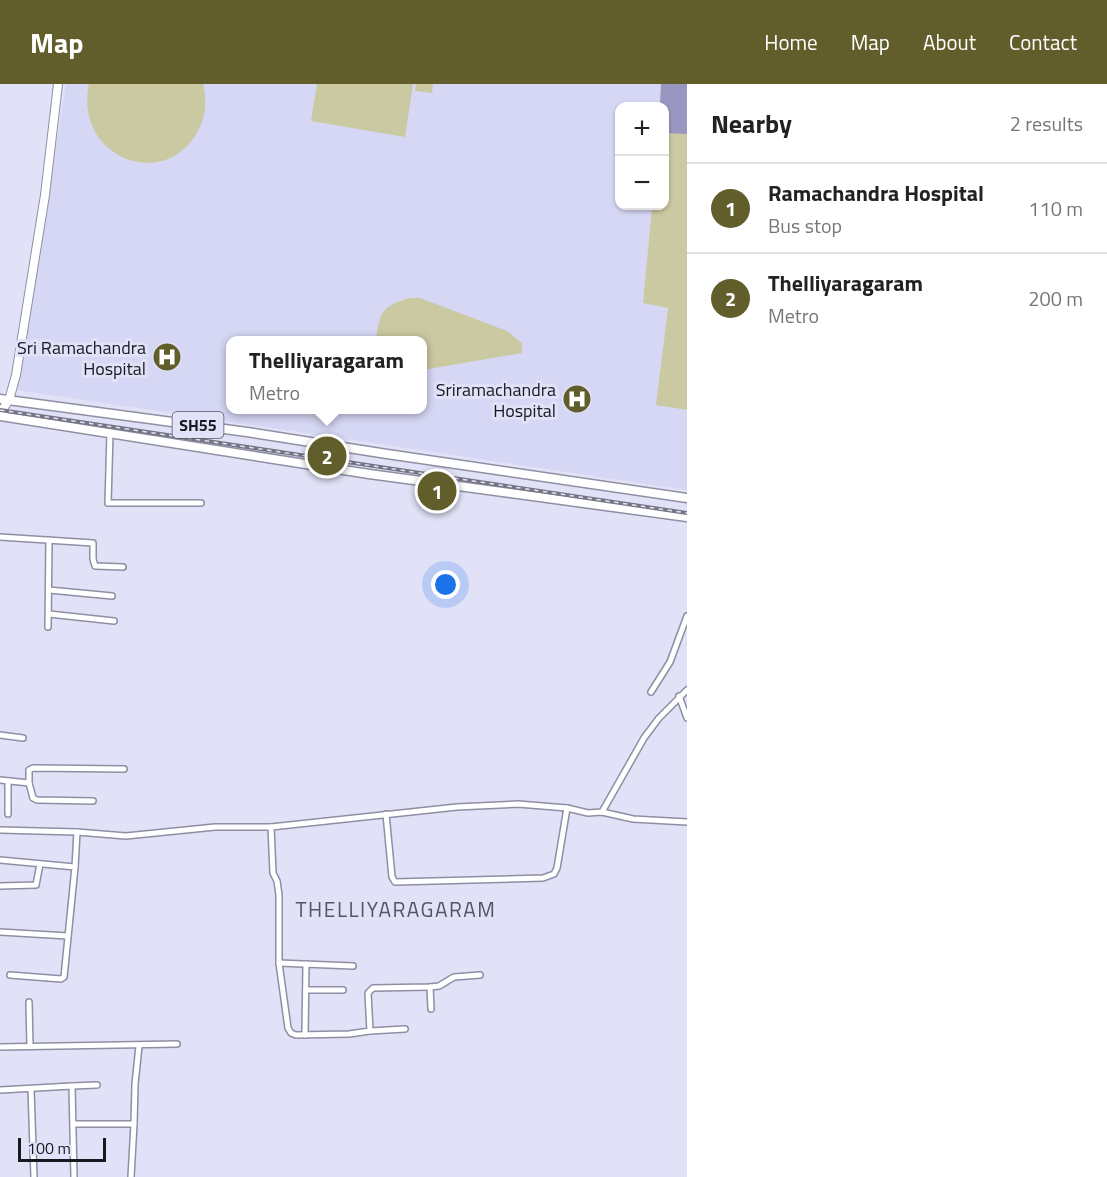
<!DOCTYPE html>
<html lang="en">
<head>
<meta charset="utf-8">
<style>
	:root { --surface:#fff; --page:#f6f6f6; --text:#222; --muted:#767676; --line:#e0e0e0; --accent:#625e2b }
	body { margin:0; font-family:"Titillium Web",sans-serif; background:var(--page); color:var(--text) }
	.controls { position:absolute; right:18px; top:18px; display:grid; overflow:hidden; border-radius:12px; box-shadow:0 2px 4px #0004 }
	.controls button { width:54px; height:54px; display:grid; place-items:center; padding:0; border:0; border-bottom:2px solid var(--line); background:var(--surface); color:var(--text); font:30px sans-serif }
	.scale { position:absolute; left:18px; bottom:15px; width:88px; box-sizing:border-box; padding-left:6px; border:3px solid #181820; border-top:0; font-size:16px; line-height:21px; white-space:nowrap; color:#181820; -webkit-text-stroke:4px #e1e2f8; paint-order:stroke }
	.you { position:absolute; left:446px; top:501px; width:21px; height:21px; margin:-15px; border:4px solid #fff; border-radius:50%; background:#1a73e8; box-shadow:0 0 0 9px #1a73e833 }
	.badge { display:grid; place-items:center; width:39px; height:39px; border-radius:50%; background:var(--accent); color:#fff; font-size:20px; font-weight:700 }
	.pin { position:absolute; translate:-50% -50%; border:3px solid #fff; box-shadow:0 2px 6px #0006 }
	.popup { position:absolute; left:226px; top:252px; width:201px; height:78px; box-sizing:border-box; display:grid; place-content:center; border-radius:12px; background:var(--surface); filter:drop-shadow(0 2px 4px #0005); font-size:20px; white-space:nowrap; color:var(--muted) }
	.popup b { font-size:22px; color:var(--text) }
	.popup::after { content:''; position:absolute; left:50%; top:100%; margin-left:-12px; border:12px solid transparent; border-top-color:var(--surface) }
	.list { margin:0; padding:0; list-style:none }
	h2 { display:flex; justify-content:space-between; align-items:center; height:78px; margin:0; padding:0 24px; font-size:26px }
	h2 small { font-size:20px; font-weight:400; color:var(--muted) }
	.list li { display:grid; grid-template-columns:39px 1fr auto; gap:18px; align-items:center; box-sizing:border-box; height:90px; padding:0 24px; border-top:2px solid var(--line) }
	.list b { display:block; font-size:22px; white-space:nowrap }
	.list p { margin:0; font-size:20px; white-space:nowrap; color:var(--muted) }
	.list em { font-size:20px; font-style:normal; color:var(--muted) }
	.map { position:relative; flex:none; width:687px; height:1093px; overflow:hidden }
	header { display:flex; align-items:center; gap:36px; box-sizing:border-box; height:84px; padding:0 30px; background:var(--accent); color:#fff }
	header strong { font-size:28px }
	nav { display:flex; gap:33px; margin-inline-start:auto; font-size:21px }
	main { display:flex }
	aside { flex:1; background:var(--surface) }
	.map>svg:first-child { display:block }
	.built { fill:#d6d7f4; fill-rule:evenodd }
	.green { fill:#cbc9a2 }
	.water { fill:#9797c1 }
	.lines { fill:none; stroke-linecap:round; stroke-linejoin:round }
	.street-casing { stroke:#8e8fa3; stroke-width:8 }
	.secondary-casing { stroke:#8e8fa3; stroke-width:10 }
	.primary-casing { stroke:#8e8fa3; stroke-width:11 }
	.street { stroke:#fff; stroke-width:5 }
	.secondary { stroke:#fff; stroke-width:8 }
	.primary { stroke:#fff; stroke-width:8 }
	.rail-casing { stroke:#747483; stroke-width:4 }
	.rail { stroke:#e1e2f8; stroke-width:1.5; stroke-dasharray:4.5; stroke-linecap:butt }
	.labels { text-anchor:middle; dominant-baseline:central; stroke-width:6; stroke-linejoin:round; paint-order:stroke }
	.shield { fill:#e1e2f8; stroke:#545561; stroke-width:1.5 }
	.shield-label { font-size:16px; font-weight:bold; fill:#181820 }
	.poi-label { font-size:18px; fill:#181820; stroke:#e1e2f8; text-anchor:end }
	.quarter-label { font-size:21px; letter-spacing:1.5px; fill:#545467; stroke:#e1e2f8 }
</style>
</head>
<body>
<header>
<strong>Map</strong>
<nav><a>Home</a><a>Map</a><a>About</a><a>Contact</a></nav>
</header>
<main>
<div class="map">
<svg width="687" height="1093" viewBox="0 0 687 1093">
	<rect width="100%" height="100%" fill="#e1e2f8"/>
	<path class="built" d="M 66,0 L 661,0 L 660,22 L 620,22 L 620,122 L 652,122 L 643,219 L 668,223 L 657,321 L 687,326 L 687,406 L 17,306 ZM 231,256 L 423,256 L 423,326 L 231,326 Z"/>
	<g class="green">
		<path d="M 89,0 L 203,0 C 207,15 206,31 199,45 C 167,110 73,74 89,0 Z"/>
		<path d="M 317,0 L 413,0 L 405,53 L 311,37 Z"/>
		<path d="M 416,0 L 433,0 L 432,9 L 415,7 Z"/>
		<path d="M 661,0 L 687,0 L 687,326 L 656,321 L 668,224 L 643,219 L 652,122 L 664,122 L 664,22 L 660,22 Z"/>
		<path d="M 409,214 L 420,214 L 507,247 L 522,259 L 522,269 L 423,286 L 423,256 L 376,256 C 380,228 381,223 409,214 Z"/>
	</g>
	<path class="water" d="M 661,0 L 687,0 L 687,50 L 665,49 L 664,22 L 660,22 Z"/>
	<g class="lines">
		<g class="street-casing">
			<g id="street">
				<path d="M 110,349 L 108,419 L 201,419"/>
				<path d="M 0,453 L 93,459 L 93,475 L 95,482 L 123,483"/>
				<path d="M 49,506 L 112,512"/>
				<path d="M 49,530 L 114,537"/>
				<path d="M 48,543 L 49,456"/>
				<path d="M 651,608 L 670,578 L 687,532"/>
				<path d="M 679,612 L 687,634"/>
				<path d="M 0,651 L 23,654"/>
				<path d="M 0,696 L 29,699 L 29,686 L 33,684 L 124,685"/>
				<path d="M 29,699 L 33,714 L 37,716 L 93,717"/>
				<path d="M 602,728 L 644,654 L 659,634 L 687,606"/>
				<path d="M 8,730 L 8,697"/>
				<path d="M 386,730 L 392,793 L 395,798 L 543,794 L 554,790 L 557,784 L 567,724"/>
				<path d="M 271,743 L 273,789 L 277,797 L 279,811 L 279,879 L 288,944 L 291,949 L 296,951 L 349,950 L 370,947 L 368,909 L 373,904 L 430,903 L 439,902 L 454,893 L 480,891"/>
				<path d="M 0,746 L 77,748 L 126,752 L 215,743 L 271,743 L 457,723 L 518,720 L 567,724 L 588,729 L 602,728 L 633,735 L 687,738"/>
				<path d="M 0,776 L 75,783 L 64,893 L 61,895 L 10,891"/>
				<path d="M 75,783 L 77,748"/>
				<path d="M 0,802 L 36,801 L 40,780"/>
				<path d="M 0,848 L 68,852"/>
				<path d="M 279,879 L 353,882"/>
				<path d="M 430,903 L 431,925"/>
				<path d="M 306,906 L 343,906"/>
				<path d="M 29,918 L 30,962"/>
				<path d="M 370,947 L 405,945"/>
				<path d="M 305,951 L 306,880"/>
				<path d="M 0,963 L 177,960"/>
				<path d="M 72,1002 L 97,1001"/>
				<path d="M 31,1005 L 34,1093"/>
				<path d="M 0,1006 L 72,1002 L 74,1093"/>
				<path d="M 74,1040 L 134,1040 L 135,1000 L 139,962"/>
				<path d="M 131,1093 L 134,1040"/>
			</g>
		</g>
		<g class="secondary-casing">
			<path id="secondary" d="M 0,329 L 9,316 L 16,291 L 45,111 L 58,0"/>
		</g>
		<g class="primary-casing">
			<g id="primary">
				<path d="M 0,315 L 247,348 L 387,370 L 687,414"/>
				<path d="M 0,332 L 369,390 L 687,433"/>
			</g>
		</g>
		<use href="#street" class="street"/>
		<use href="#secondary" class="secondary"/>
		<use href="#primary" class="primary"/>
		<g class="rail-casing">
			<path id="rail" d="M 0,326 L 687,429"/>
		</g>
		<use href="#rail" class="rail"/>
	</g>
	<defs>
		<g id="hospital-disc" transform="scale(1.5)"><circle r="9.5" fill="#625e2b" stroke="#e1e2f8"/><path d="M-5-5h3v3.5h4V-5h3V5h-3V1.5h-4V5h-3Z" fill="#fff"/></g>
	</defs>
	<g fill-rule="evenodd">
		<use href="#hospital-disc" x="167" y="273"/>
		<use href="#hospital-disc" x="577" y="315"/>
	</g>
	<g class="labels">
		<rect class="shield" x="172.5" y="328" width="51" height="26" rx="4.5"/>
		<g class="shield-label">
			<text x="198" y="341">SH55</text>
		</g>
		<g class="poi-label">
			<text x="146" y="263">Sri Ramachandra<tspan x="146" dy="21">Hospital</tspan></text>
			<text x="556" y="305">Sriramachandra<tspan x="556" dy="21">Hospital</tspan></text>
		</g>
		<g class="quarter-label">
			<text x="396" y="825">THELLIYARAGARAM</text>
		</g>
	</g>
</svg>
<div class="controls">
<button>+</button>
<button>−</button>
</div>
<div class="scale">100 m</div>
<div class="you"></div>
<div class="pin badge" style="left:437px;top:407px">1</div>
<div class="pin badge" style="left:327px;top:372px">2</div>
<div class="popup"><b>Thelliyaragaram</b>Metro</div>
</div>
<aside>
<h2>Nearby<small>2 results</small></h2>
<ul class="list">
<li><span class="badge">1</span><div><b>Ramachandra Hospital</b><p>Bus stop</p></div><em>110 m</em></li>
<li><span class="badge">2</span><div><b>Thelliyaragaram</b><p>Metro</p></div><em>200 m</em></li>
</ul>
</aside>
</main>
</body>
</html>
